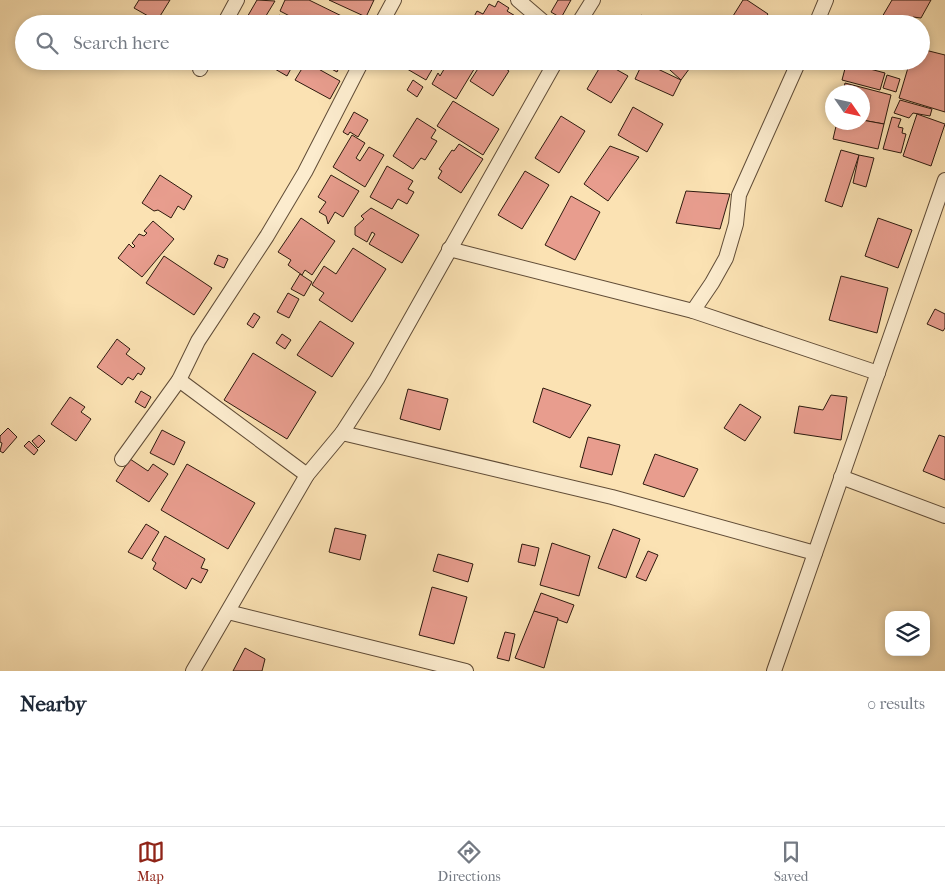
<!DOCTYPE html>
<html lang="en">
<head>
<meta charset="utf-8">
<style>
	:root { --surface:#fff; --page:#f2f2f3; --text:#1f2937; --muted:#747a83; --line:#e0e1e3; --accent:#8f2418 }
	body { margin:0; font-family:"IM FELL French Canon",serif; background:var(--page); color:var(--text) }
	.controls { position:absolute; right:15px; bottom:15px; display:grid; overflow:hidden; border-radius:10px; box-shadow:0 2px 8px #0003 }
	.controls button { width:45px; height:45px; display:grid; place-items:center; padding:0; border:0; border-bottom:1px solid var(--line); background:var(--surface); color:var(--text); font:25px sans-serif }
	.compass { position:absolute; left:825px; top:85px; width:45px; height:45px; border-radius:50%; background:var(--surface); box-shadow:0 2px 8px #0003; rotate:124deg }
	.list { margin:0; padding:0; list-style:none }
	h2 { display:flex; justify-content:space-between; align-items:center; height:65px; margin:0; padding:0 20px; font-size:21px }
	h2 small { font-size:16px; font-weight:400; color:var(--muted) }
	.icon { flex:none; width:28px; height:28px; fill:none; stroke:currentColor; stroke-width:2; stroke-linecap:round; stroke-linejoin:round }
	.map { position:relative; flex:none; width:945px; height:671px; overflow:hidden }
	.search { position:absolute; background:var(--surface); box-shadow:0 2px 8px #0003; left:15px; right:15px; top:15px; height:55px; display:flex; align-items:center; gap:12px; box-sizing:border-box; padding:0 18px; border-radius:28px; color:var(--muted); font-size:19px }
	.sheet { height:155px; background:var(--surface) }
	nav { display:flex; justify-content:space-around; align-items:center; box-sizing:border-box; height:70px; border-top:1px solid var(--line); background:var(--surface); font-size:14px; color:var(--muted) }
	nav a { display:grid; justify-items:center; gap:2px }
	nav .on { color:var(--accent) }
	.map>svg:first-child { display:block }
	.building { fill:#e89d8e; stroke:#2d1a0e }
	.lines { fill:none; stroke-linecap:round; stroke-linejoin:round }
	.street-casing { stroke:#604c37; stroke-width:16 }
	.street { stroke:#fcecce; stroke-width:14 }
</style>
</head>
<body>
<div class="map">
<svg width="945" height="671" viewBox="0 0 945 671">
	<rect width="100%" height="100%" fill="#fbe2b3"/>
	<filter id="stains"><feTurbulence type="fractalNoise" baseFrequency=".004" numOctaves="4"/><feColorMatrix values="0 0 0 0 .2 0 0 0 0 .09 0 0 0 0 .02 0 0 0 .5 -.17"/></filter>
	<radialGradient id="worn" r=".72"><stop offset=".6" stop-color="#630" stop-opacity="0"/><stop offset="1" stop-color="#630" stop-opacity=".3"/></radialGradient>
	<g class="building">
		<path d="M 139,0 L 170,0 L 157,21 L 134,8 Z"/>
		<path d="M 257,0 L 275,1 L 261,24 L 254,24 L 246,19 Z"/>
		<path d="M 285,0 L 309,0 L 358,24 L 305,24 L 280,11 Z"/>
		<path d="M 329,0 L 374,0 L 366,17 Z"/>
		<path d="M 558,0 L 571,0 L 561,18 L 551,12 Z"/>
		<path d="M 743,0 L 747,0 L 768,14 L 762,22 L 765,24 L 728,24 Z"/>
		<path d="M 892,0 L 931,0 L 921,18 L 913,17 L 909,24 L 894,24 L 882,17 Z"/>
		<path d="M 498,1 L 509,8 L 507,11 L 517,17 L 514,24 L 470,24 L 477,11 L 483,14 L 489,4 L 495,7 Z"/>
		<path d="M 279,15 L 295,24 L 274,24 Z"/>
		<path d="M 641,15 L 655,24 L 635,24 Z"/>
		<path d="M 921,49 L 945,55 L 945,112 L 899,98 L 910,61 L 921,61 Z"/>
		<path d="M 261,61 L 295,61 L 287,76 Z"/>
		<path d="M 317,61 L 342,61 L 337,72 Z"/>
		<path d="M 405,61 L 437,61 L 426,80 L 402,66 Z"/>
		<path d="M 449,61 L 479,61 L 456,99 L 432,84 L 438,73 L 440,76 Z"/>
		<path d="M 483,61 L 494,61 L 509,71 L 493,96 L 470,81 Z"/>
		<path d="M 660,61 L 695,61 L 681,80 Z"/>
		<path d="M 847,61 L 873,61 L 870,69 L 885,73 L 880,90 L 842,80 Z"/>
		<path d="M 306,62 L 340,81 L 330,99 L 295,80 Z"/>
		<path d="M 603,62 L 628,76 L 611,103 L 587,89 Z"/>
		<path d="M 643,62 L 681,80 L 673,96 L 635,79 Z"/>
		<path d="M 887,75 L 900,79 L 896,92 L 883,88 Z"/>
		<path d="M 413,80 L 423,87 L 417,97 L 407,90 Z"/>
		<path d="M 845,83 L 891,95 L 884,124 L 862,120 L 862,92 L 843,92 Z"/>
		<path d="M 900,100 L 932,109 L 930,116 L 913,113 L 909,118 L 894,113 Z"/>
		<path d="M 453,101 L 499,129 L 483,155 L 437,126 Z"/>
		<path d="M 633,107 L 663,124 L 647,152 L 618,135 Z"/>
		<path d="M 354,112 L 368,120 L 358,137 L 350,132 L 348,135 L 343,132 Z"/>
		<path d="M 917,114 L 945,124 L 931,166 L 903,156 Z"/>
		<path d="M 561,116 L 585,131 L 559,173 L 535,158 Z"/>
		<path d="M 892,117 L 901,119 L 898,127 L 903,128 L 902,133 L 906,134 L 901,153 L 883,149 Z"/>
		<path d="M 417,118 L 436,130 L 431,138 L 437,141 L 425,160 L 421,158 L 413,169 L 393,156 Z"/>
		<path d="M 862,120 L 884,124 L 878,149 L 833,139 L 837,122 L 862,122 Z"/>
		<path d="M 352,135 L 365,143 L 356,158 L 360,161 L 369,147 L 384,155 L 365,187 L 333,167 Z"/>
		<path d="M 459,144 L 483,159 L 461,193 L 438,178 L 442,171 L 439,169 L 452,150 L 454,151 Z"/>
		<path d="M 610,146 L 639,157 L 608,201 L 584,184 Z"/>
		<path d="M 841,150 L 859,155 L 842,207 L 825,201 Z"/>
		<path d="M 859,155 L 874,158 L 866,187 L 853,183 Z"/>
		<path d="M 387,166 L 413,181 L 408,189 L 414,192 L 407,204 L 398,199 L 392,209 L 370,197 Z"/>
		<path d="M 525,171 L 549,185 L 522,229 L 498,215 Z"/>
		<path d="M 160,175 L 192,196 L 184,210 L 178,206 L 171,218 L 158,210 L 154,211 L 142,203 Z"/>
		<path d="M 331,175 L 359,191 L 343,217 L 335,212 L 328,224 L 326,216 L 319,212 L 326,202 L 318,197 Z"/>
		<path d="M 686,191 L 730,194 L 720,229 L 676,223 Z"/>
		<path d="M 571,196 L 600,212 L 575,260 L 545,245 Z"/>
		<path d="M 371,208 L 419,235 L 402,263 L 369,244 L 375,234 L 372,232 L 367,242 L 355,235 L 355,227 L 364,219 L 361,216 Z"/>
		<path d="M 301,218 L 335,241 L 312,275 L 305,270 L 302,275 L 288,265 L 291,260 L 278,252 Z"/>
		<path d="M 878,218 L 912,230 L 898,268 L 865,256 Z"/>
		<path d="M 153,221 L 174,239 L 142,277 L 118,258 L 129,244 L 133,248 L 135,246 L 132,243 L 139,234 L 144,236 L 147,233 L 144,231 Z"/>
		<path d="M 353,248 L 386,269 L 352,322 L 319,300 L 324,293 L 312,285 L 324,266 L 336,274 Z"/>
		<path d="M 218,255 L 228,259 L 224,268 L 214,264 Z"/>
		<path d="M 164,256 L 212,288 L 194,315 L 146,283 Z"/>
		<path d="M 300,274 L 312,282 L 304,296 L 291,289 Z"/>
		<path d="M 841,276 L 888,288 L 877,333 L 829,320 Z"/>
		<path d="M 288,293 L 299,299 L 289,318 L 277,312 Z"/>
		<path d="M 935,309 L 945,314 L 945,328 L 943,331 L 927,324 Z"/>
		<path d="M 254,313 L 260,317 L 253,328 L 247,324 Z"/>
		<path d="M 320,321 L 354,343 L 332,377 L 297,355 Z"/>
		<path d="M 282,334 L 291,340 L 285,349 L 276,343 Z"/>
		<path d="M 117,339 L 130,349 L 126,354 L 145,368 L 141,375 L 138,373 L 133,380 L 128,377 L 122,385 L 97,367 Z"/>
		<path d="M 253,353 L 316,392 L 287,439 L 224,400 Z"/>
		<path d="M 543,388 L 591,405 L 570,438 L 533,422 Z"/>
		<path d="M 408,389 L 448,399 L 440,430 L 400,419 Z"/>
		<path d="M 141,391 L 151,397 L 145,408 L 135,402 Z"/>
		<path d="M 831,395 L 847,397 L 841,440 L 794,433 L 799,406 L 823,410 Z"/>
		<path d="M 70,397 L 85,407 L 81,412 L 91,419 L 76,441 L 51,424 Z"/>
		<path d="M 740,404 L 761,417 L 745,441 L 724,428 Z"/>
		<path d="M 8,428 L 17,437 L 3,453 L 0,451 L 2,443 L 0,442 L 0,436 Z"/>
		<path d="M 162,430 L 185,442 L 174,465 L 150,453 Z"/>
		<path d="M 39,435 L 45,441 L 38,448 L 32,441 Z"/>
		<path d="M 939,435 L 945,437 L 945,480 L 923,471 Z"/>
		<path d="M 588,437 L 620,445 L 612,475 L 580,467 Z"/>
		<path d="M 29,441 L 38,450 L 34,455 L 24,446 Z"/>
		<path d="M 655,454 L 698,469 L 684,497 L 643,484 Z"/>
		<path d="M 130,459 L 148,471 L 153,464 L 168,474 L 149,502 L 116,481 Z"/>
		<path d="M 187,464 L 255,503 L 228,549 L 161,510 Z"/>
		<path d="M 146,524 L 159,532 L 142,559 L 128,552 Z"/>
		<path d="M 335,528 L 366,535 L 360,560 L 329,552 Z"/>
		<path d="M 613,529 L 640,539 L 626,578 L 598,568 Z"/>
		<path d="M 165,536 L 205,559 L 201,568 L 208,570 L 201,583 L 192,578 L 186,589 L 153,569 L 156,563 L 152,560 Z"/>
		<path d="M 552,543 L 590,556 L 579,596 L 540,585 Z"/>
		<path d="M 522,544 L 539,548 L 535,566 L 518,562 Z"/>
		<path d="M 648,551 L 658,555 L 646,581 L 636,577 Z"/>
		<path d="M 438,554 L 473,564 L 468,582 L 433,571 Z"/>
		<path d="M 432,587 L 467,597 L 454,644 L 419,635 Z"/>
		<path d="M 541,593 L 574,605 L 567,623 L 534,611 Z"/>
		<path d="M 534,611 L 558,618 L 544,668 L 515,658 Z"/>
		<path d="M 505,632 L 515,634 L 509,661 L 497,658 Z"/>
		<path d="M 245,648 L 265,659 L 262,671 L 233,671 Z"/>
	</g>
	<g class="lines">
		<g class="street-casing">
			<g id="street">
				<path d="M 518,0 L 546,24"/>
				<path d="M 224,24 L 237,0"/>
				<path d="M 381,24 L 394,0"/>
				<path d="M 578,24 L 593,0"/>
				<path d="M 816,24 L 826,0"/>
				<path d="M 200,69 L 204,61"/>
				<path d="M 449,249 L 693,311 L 878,373"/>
				<path d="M 693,311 L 712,283 L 726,258 L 736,224 L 739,195 L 799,61"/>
				<path d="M 179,380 L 307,475"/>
				<path d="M 342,433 L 612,497 L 815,553"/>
				<path d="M 122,459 L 179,380 L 198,341 L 267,236 L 305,172 L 362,61"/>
				<path d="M 841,477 L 945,516"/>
				<path d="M 228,612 L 466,671"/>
				<path d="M 193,671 L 307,475 L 342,433 L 377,379 L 556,61"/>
				<path d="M 774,671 L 945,180"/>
			</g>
		</g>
		<use href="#street" class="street"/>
	</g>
	<rect width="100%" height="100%" filter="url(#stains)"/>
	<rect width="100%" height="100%" fill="url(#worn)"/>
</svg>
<div class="controls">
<button><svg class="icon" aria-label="layers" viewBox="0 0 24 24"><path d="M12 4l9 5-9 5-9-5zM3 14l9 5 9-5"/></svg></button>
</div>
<svg class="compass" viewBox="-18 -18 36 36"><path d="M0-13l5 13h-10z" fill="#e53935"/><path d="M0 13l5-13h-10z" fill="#747a83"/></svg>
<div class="search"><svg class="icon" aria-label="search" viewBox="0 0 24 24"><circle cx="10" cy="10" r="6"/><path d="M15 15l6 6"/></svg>Search here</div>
</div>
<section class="sheet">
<h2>Nearby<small>0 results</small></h2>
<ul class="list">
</ul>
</section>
<nav>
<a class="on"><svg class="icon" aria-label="map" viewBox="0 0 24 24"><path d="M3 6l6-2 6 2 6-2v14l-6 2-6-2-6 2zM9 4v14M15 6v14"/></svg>Map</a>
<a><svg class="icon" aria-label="directions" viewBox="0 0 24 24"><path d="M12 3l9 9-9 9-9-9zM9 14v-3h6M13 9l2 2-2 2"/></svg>Directions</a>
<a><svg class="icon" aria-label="saved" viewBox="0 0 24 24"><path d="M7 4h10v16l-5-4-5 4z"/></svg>Saved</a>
</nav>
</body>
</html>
